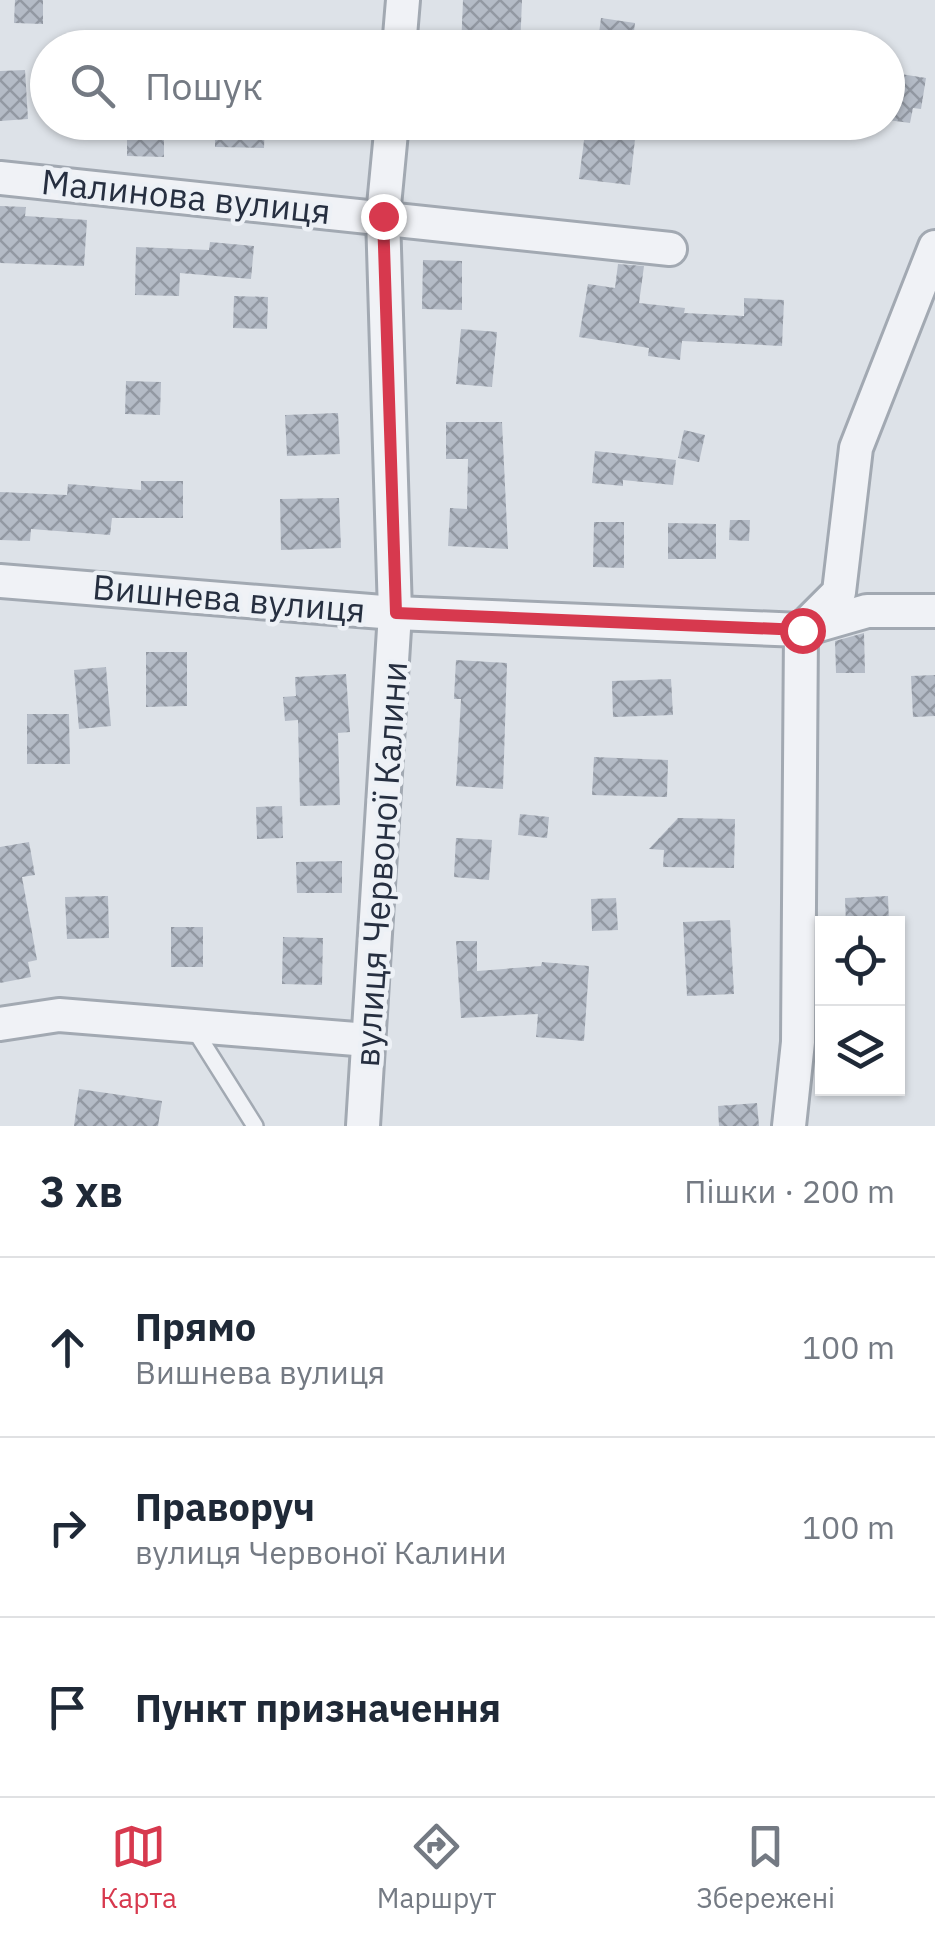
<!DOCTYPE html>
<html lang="uk">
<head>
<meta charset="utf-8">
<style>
	:root { --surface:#fff; --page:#f2f2f3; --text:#1f2937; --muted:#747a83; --line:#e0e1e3; --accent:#d7394e }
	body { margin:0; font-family:"IBM Plex Sans",sans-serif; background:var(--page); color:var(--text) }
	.controls { position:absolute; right:30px; bottom:30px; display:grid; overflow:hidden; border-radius:0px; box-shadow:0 2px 8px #0004 }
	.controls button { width:90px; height:90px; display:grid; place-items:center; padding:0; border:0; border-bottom:2px solid var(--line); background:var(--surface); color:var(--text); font:50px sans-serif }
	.stop { position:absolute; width:30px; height:30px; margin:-22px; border:8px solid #d7394e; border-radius:50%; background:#fff }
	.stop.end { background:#d7394e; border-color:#fff; box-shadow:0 2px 10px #0008 }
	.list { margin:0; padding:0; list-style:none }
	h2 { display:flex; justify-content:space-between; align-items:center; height:130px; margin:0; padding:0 40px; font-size:42px }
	h2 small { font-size:32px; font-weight:400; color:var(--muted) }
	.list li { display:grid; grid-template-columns:65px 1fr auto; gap:30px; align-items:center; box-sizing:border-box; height:180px; padding:0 40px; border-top:2px solid var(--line) }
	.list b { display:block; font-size:38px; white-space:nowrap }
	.list p { margin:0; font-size:32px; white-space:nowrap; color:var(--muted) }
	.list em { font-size:32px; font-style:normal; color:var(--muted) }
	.icon { flex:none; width:55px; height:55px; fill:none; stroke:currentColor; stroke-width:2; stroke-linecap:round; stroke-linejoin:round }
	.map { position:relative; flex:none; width:935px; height:1126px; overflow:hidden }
	.search { position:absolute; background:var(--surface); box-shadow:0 2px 8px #0004; left:30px; right:30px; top:30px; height:110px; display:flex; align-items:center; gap:25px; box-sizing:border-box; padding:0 35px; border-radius:55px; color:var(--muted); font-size:38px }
	.sheet { height:670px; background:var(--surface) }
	nav { display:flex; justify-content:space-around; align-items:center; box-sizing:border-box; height:140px; border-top:2px solid var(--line); background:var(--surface); font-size:28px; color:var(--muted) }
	nav a { display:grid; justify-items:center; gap:5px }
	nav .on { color:var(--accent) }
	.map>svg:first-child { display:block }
	.building { fill:url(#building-cross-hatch) }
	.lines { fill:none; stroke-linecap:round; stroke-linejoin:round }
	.lane-casing { stroke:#a2a9b2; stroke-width:20 }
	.street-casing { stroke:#a2a9b2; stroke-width:38 }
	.lane { stroke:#f0f2f6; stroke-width:15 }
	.street { stroke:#f0f2f6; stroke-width:32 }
	.route { stroke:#d7394e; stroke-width:12 }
	.labels { text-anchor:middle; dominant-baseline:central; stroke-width:9; stroke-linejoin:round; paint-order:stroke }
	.street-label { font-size:35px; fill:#262f40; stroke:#edf1f6 }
</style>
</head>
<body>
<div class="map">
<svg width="935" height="1126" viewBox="0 0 935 1126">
	<defs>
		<pattern id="building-cross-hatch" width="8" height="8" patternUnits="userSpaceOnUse" patternTransform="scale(2.5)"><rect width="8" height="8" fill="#b4bbc6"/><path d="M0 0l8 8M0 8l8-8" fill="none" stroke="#9298a2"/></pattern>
	</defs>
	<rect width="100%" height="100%" fill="#dde2e8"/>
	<g class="building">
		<path d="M 15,0 L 43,0 L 43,24 L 14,23 Z"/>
		<path d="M 463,0 L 522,0 L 520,48 L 461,48 Z"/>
		<path d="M 601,18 L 635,23 L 632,48 L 597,48 Z"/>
		<path d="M 25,70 L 28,119 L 0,121 L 0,71 Z"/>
		<path d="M 888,72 L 926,78 L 921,109 L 913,108 L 910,123 L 888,120 Z"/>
		<path d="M 127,122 L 164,122 L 164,157 L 127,156 Z"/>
		<path d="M 215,122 L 265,122 L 264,148 L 215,147 Z"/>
		<path d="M 585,133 L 635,139 L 630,185 L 579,179 Z"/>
		<path d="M 0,206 L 26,207 L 25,216 L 87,220 L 84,266 L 0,263 Z"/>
		<path d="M 210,242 L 254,246 L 251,279 L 180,273 L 179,296 L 135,295 L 136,247 L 209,250 Z"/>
		<path d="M 423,260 L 462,261 L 462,310 L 422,309 Z"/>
		<path d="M 618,264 L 644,266 L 639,303 L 685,308 L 684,313 L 744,316 L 744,298 L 784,300 L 782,346 L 682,341 L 680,360 L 648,356 L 649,348 L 579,337 L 588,284 L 615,288 Z"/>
		<path d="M 234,296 L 268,297 L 267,329 L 233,328 Z"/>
		<path d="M 461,329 L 497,332 L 492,387 L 456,384 Z"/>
		<path d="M 126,381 L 161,382 L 160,415 L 125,414 Z"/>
		<path d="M 338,413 L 340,454 L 287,456 L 285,415 Z"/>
		<path d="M 446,422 L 502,422 L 508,549 L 448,546 L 450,508 L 467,509 L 468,459 L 446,459 Z"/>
		<path d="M 684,430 L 705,435 L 699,462 L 678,458 Z"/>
		<path d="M 595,451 L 676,460 L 673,485 L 623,480 L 623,486 L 592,483 Z"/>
		<path d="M 141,481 L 183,481 L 183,518 L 112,518 L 110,535 L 31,529 L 30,541 L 0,540 L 0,492 L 67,495 L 68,484 L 141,490 Z"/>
		<path d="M 339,498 L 341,548 L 281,550 L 280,499 Z"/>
		<path d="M 730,520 L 750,520 L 749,541 L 729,540 Z"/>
		<path d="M 594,522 L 624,522 L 624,568 L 593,567 Z"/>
		<path d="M 668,523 L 716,524 L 716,559 L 668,559 Z"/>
		<path d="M 864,633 L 865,673 L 836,673 L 835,641 Z"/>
		<path d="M 146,652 L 187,652 L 187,706 L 146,707 Z"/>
		<path d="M 456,660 L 507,663 L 503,789 L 456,786 L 461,699 L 454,699 Z"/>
		<path d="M 106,667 L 111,726 L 79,729 L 74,670 Z"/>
		<path d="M 346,674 L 350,732 L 338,733 L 340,805 L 300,806 L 298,720 L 285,721 L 283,697 L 296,696 L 295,677 Z"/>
		<path d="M 935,675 L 935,716 L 913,717 L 911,676 Z"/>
		<path d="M 671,679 L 673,715 L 613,717 L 612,681 Z"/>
		<path d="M 27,714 L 69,714 L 70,764 L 27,764 Z"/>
		<path d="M 594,757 L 668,760 L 667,797 L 592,795 Z"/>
		<path d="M 282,806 L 283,838 L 257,839 L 256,807 Z"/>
		<path d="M 520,814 L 549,817 L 547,838 L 518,835 Z"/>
		<path d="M 678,818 L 735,819 L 734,868 L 663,867 L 664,850 L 649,849 Z"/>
		<path d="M 456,838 L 492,840 L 489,880 L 454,877 Z"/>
		<path d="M 29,842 L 35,875 L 22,877 L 37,960 L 28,962 L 31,977 L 0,983 L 0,847 Z"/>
		<path d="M 342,861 L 342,893 L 297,893 L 296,862 Z"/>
		<path d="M 108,896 L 109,938 L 67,939 L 65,897 Z"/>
		<path d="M 888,896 L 889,924 L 846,924 L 845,898 Z"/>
		<path d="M 616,898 L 618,930 L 592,931 L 591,899 Z"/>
		<path d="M 730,920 L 734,994 L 687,996 L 683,922 Z"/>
		<rect x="171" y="927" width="32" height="40"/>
		<path d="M 283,937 L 323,938 L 322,985 L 282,984 Z"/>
		<path d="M 456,941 L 477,941 L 477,971 L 541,966 L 542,962 L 589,966 L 584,1041 L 536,1037 L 538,1014 L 461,1018 Z"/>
		<path d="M 79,1089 L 162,1101 L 158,1126 L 74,1126 Z"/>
		<path d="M 757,1103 L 759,1126 L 719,1126 L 718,1106 Z"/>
	</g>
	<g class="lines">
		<g class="lane-casing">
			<path id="lane" d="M 194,1029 L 255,1126"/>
		</g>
		<g class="street-casing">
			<g id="street">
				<path d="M 399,48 L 403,0"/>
				<path d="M 0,178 L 670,249"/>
				<path d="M 0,581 L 395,613 L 801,630 L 867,611 L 935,611"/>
				<path d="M 0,1024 L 59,1015 L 368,1040"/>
				<path d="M 363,1126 L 395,613 L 383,216 L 392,122"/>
				<path d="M 789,1126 L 798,1042 L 801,630 L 839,592 L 856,448 L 935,247"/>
			</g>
		</g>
		<use href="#lane" class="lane"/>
		<use href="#street" class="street"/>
	</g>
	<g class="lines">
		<path class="route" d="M 383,216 L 396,613 L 802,630"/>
	</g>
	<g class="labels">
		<g class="street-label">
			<text transform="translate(186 196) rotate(6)">Малинова вулиця</text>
			<text transform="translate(229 598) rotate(5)">Вишнева вулиця</text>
			<text transform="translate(380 864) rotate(-86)">вулиця Червоної Калини</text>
		</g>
	</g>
</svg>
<div class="controls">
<button><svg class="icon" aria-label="locate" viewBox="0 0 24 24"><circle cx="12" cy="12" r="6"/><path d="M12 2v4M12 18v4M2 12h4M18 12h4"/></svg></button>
<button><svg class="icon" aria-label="layers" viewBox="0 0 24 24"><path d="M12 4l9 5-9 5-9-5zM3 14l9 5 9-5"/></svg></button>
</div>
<div class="stop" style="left:802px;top:630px"></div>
<div class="stop end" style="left:383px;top:216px"></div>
<div class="search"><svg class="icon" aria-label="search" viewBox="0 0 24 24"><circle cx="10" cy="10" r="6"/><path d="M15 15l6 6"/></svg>Пошук</div>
</div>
<section class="sheet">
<h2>3 хв<small>Пішки · 200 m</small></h2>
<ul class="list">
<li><svg class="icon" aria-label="ahead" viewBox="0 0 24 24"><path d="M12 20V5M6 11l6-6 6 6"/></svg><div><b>Прямо</b><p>Вишнева вулиця</p></div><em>100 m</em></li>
<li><svg class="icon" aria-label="right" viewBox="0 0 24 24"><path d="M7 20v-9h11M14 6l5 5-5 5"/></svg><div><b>Праворуч</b><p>вулиця Червоної Калини</p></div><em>100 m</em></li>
<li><svg class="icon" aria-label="arrive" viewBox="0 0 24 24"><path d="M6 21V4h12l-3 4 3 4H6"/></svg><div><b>Пункт призначення</b></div></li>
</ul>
</section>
<nav>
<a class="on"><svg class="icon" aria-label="map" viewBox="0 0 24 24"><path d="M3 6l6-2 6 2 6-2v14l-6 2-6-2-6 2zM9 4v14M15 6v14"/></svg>Карта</a>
<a><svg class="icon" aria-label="directions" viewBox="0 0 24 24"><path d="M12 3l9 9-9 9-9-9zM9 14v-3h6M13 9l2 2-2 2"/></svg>Маршрут</a>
<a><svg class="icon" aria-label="saved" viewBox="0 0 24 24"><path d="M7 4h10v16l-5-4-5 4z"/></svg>Збережені</a>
</nav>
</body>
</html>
